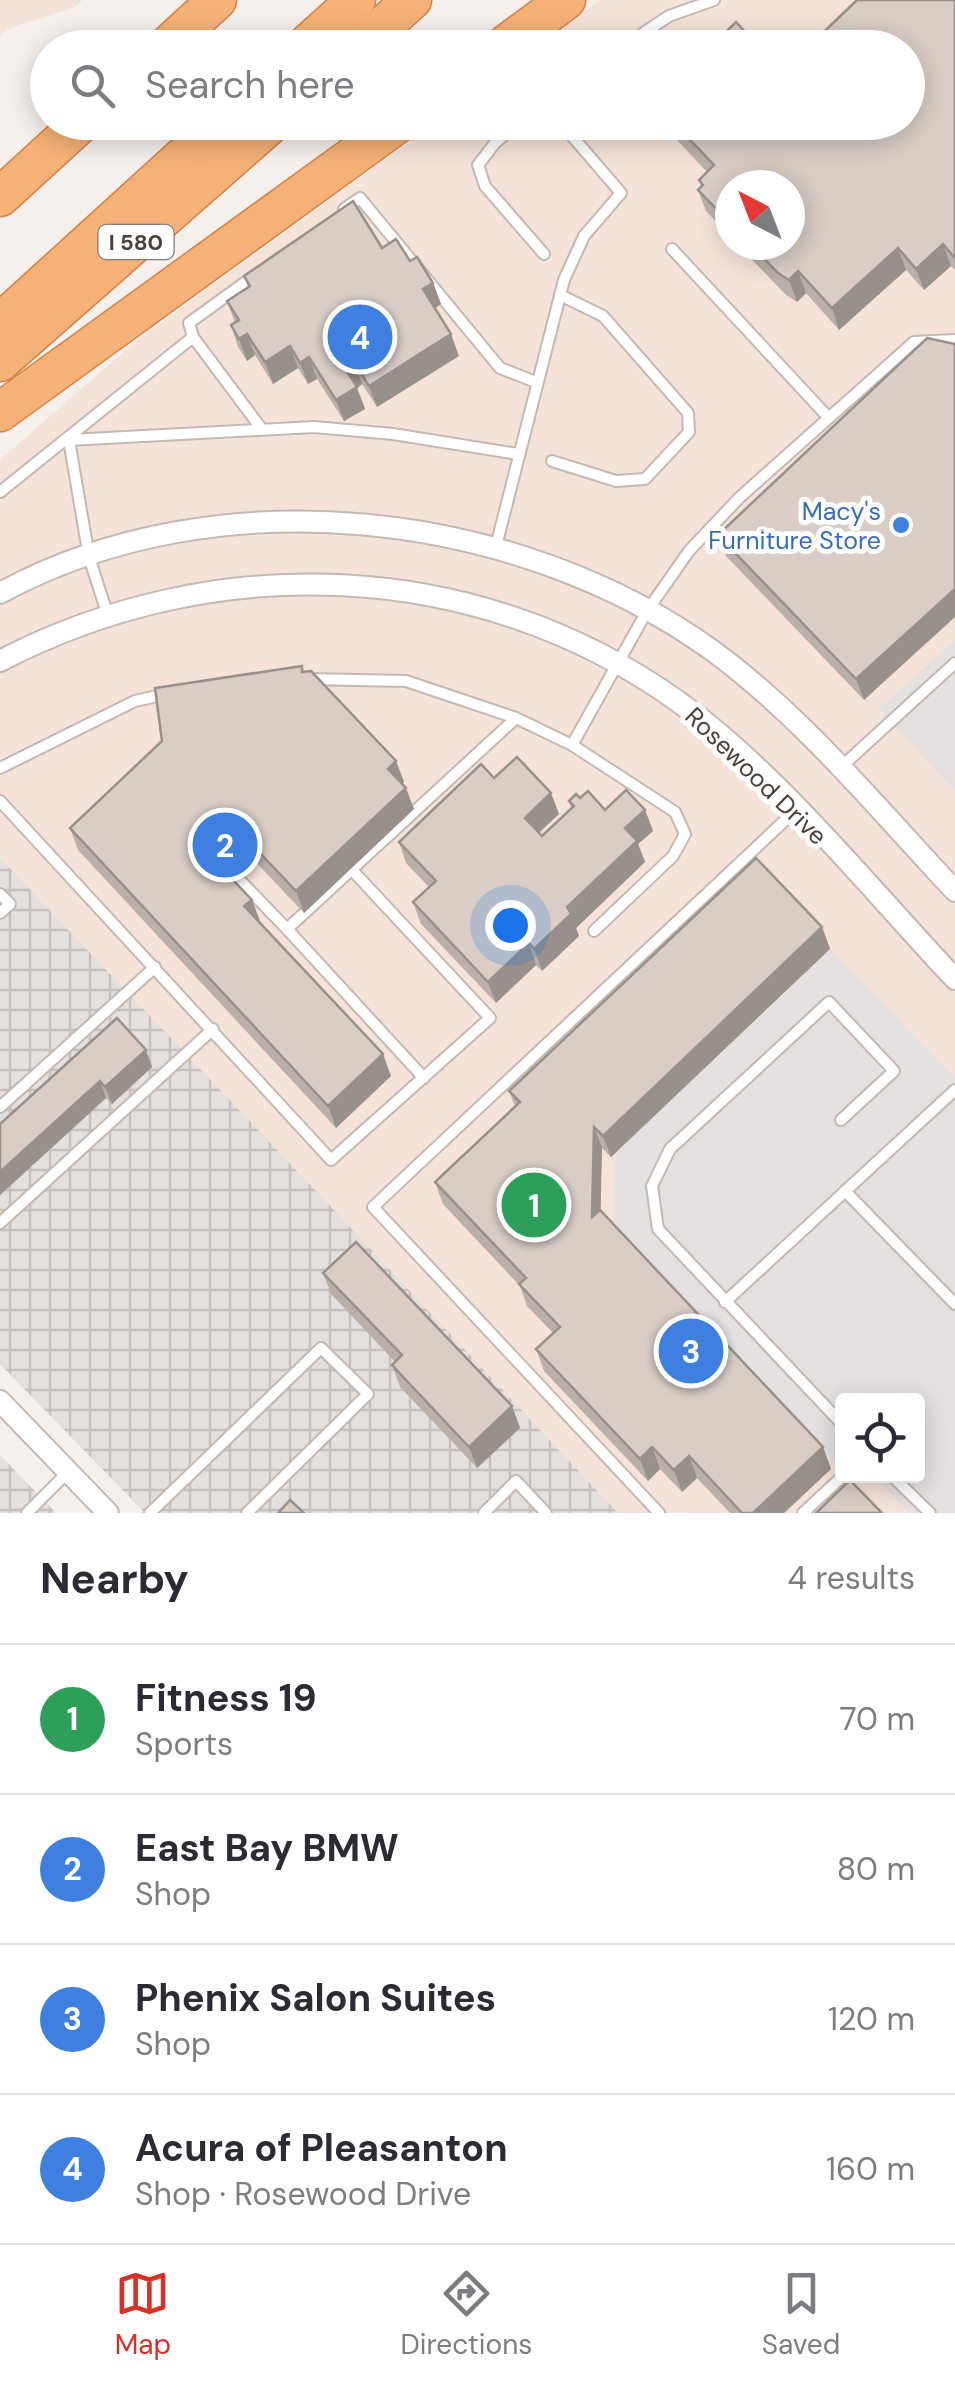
<!DOCTYPE html>
<html lang="en">
<head>
<meta charset="utf-8">
<style>
	:root { --surface:#fff; --page:#f7f7f7; --text:#2b2b33; --muted:#7c7c81; --line:#e1e1e2; --accent:#d93025 }
	body { margin:0; font-family:"DM Sans",sans-serif; background:var(--page); color:var(--text) }
	.controls { position:absolute; right:30px; bottom:30px; display:grid; overflow:hidden; border-radius:10px; box-shadow:0 5px 25px #0003 }
	.controls button { width:90px; height:90px; display:grid; place-items:center; padding:0; border:0; border-bottom:2px solid var(--line); background:var(--surface); color:var(--text); font:50px sans-serif }
	.compass { position:absolute; left:715px; top:170px; width:90px; height:90px; border-radius:50%; background:var(--surface); box-shadow:0 5px 25px #0003; rotate:318deg }
	.you { position:absolute; left:510px; top:925px; width:35px; height:35px; margin:-25px; border:8px solid #fff; border-radius:50%; background:#1a73e8; box-shadow:0 0 0 15px #1a73e833 }
	.badge { display:grid; place-items:center; width:65px; height:65px; border-radius:50%; background:var(--accent); color:#fff; font-size:32px; font-weight:700 }
	.pin { position:absolute; translate:-50% -50%; border:5px solid #fff; box-shadow:0 2px 10px #0006 }
	.list { margin:0; padding:0; list-style:none }
	h2 { display:flex; justify-content:space-between; align-items:center; height:130px; margin:0; padding:0 40px; font-size:42px }
	h2 small { font-size:32px; font-weight:400; color:var(--muted) }
	.list li { display:grid; grid-template-columns:65px 1fr auto; gap:30px; align-items:center; box-sizing:border-box; height:150px; padding:0 40px; border-top:2px solid var(--line) }
	.list b { display:block; font-size:38px; white-space:nowrap }
	.list p { margin:0; font-size:32px; white-space:nowrap; color:var(--muted) }
	.list em { font-size:32px; font-style:normal; color:var(--muted) }
	.icon { flex:none; width:55px; height:55px; fill:none; stroke:currentColor; stroke-width:2; stroke-linecap:round; stroke-linejoin:round }
	.map { position:relative; flex:none; width:955px; height:1513px; overflow:hidden }
	.search { position:absolute; background:var(--surface); box-shadow:0 5px 25px #0003; left:30px; right:30px; top:30px; height:110px; display:flex; align-items:center; gap:25px; box-sizing:border-box; padding:0 35px; border-radius:55px; color:var(--muted); font-size:38px }
	.sheet { height:730px; background:var(--surface) }
	nav { display:flex; justify-content:space-around; align-items:center; box-sizing:border-box; height:140px; border-top:2px solid var(--line); background:var(--surface); font-size:28px; color:var(--muted) }
	nav a { display:grid; justify-items:center; gap:5px }
	nav .on { color:var(--accent) }
	.map>svg:first-child { display:block }
	.commercial { fill:#f5e3d9; fill-rule:evenodd }
	.industrial { fill:url(#industrial-grid) }
	.parking { fill:#e4e1e0 }
	.lines { fill:none; stroke-linecap:round; stroke-linejoin:round }
	.lane-casing { stroke:#c3b9b2; stroke-width:14 }
	.street-casing { stroke:#c3b9b2; stroke-width:24 }
	.highway-casing { stroke:#d48246; stroke-width:41 }
	.lane { stroke:#fff; stroke-width:10 }
	.street { stroke:#fff; stroke-width:20 }
	.highway { stroke:#f5b177; stroke-width:38 }
	.wall { fill:#bbb0a9 }
	.shaded-wall { fill:#98908a }
	.building { fill:#d9cdc5; stroke:#98908a; stroke-width:2.5 }
	.shop-dot { fill:#3f7fe0; stroke:#fff; stroke-width:4 }
	.labels { text-anchor:middle; dominant-baseline:central; stroke-width:10; stroke-linejoin:round; paint-order:stroke }
	.shield { fill:#fff; stroke:#807975; stroke-width:2.5 }
	.shield-label { font-size:22px; font-weight:bold; fill:#49403a }
	.shop-label { font-size:25px; fill:#366cbe; stroke:#fff; text-anchor:end }
	.street-label { font-size:25px; fill:#49403a; stroke:#fff }
</style>
</head>
<body>
<div class="map">
<svg width="955" height="1513" viewBox="0 0 955 1513">
	<defs>
		<pattern id="industrial-grid" width="8" height="8" patternUnits="userSpaceOnUse" patternTransform="scale(2.5)"><rect width="8" height="8" fill="#e5e0dd"/><path d="M0 4h8M4 0v8" fill="none" stroke="#c6c1be"/></pattern>
	</defs>
	<rect width="100%" height="100%" fill="#f5f0ec"/>
	<g class="commercial">
		<path d="M 0,0 L 83,0 L 73,8 L 7,29 L 0,36 Z"/>
		<path d="M 600,0 L 955,0 L 955,1513 L 618,1513 L 0,858 L 0,460 L 136,341 L 435,123 L 908,122 L 908,48 L 536,47 ZM 730,185 L 790,185 L 790,245 L 730,245 ZM 842,1400 L 918,1400 L 918,1476 L 842,1476 Z"/>
	</g>
	<g class="industrial">
		<path d="M 0,858 L 333,1209 L 618,1513 L 145,1513 L 0,1364 Z"/>
		<path d="M 0,1455 L 56,1513 L 0,1513 Z"/>
	</g>
	<g class="parking">
		<path d="M 955,640 L 955,791 L 879,709 Z"/>
		<path d="M 831,950 L 955,1077 L 955,1513 L 909,1513 L 874,1476 L 918,1476 L 918,1400 L 842,1400 L 842,1456 L 834,1462 L 619,1238 L 614,1224 L 613,1163 L 620,1149 Z"/>
	</g>
	<g class="lines">
		<g class="lane-casing">
			<g id="lane">
				<path d="M 621,48 L 669,16 L 714,0"/>
				<path d="M 520,122 L 495,143 L 478,165 L 485,186 L 544,254"/>
				<path d="M 344,209 L 360,198 L 500,368 L 536,382"/>
				<path d="M 672,249 L 828,417"/>
				<path d="M 254,276 L 189,323 L 193,337 L 261,428"/>
				<path d="M 552,461 L 616,481 L 645,479 L 689,432 L 688,413 L 603,316 L 560,295"/>
				<path d="M 0,492 L 193,337"/>
				<path d="M 496,546 L 564,280 L 584,236 L 621,193 L 560,122"/>
				<path d="M 108,616 L 89,557 L 69,440 L 314,427 L 393,434 L 518,454"/>
				<path d="M 306,679 L 406,681 L 516,718 L 572,745 L 675,812 L 685,834 L 673,856 L 594,931"/>
				<path d="M 572,745 L 647,611 L 689,551 L 739,498 L 914,342 L 955,340"/>
				<path d="M 0,768 L 135,701 L 166,694"/>
				<path d="M 840,768 L 955,663"/>
				<path d="M 0,801 L 331,1160 L 490,1018 L 352,870"/>
				<path d="M 232,872 L 287,929 L 516,718"/>
				<path d="M 0,894 L 10,904 L 0,913"/>
				<path d="M 287,929 L 424,1078"/>
				<path d="M 0,1107 L 155,967"/>
				<path d="M 841,1120 L 894,1071 L 829,1002 L 670,1149 L 652,1186 L 658,1229 L 842,1424"/>
				<path d="M 845,1191 L 955,1304"/>
				<path d="M 0,1223 L 213,1029"/>
				<path d="M 725,1302 L 955,1090"/>
				<path d="M 892,1476 L 930,1513"/>
				<path d="M 27,1513 L 68,1472"/>
				<path d="M 150,1513 L 321,1348 L 368,1394 L 247,1513"/>
				<path d="M 484,1513 L 516,1481 L 546,1513"/>
				<path d="M 659,1513 L 373,1207 L 796,810"/>
				<path d="M 803,1513 L 843,1476"/>
			</g>
		</g>
		<g class="street-casing">
			<g id="street">
				<path d="M 0,593 C 217,475 516,509 713,651 C 804,718 878,809 955,891"/>
				<path d="M 0,661 C 215,549 476,558 676,700 C 777,772 870,889 955,979"/>
				<path d="M 0,1401 L 108,1513"/>
			</g>
		</g>
		<g class="highway-casing">
			<g id="highway">
				<path d="M 165,48 L 217,0"/>
				<path d="M 303,48 L 356,0"/>
				<path d="M 358,48 L 412,0"/>
				<path d="M 501,48 L 566,0"/>
				<path d="M 0,197 L 82,122"/>
				<path d="M 0,323 L 221,122"/>
				<path d="M 0,362 L 273,122"/>
				<path d="M 0,412 L 400,122"/>
			</g>
		</g>
		<use href="#lane" class="lane"/>
		<use href="#street" class="street"/>
		<use href="#highway" class="highway"/>
	</g>
	<g class="wall">
		<path d="M 955,0 L 955,270 L 951,266 L 924,290 L 906,270 L 839,330 L 806,293 L 797,302 L 786,295 L 738,245 L 790,245 L 730,185 L 730,236 L 706,211 L 698,190 L 701,187 L 699,180 L 707,172 L 660,122 L 908,122 Z"/>
		<path d="M 382,248 L 410,261 L 433,283 L 441,304 L 435,308 L 459,356 L 377,407 L 362,384 L 357,388 L 365,409 L 344,421 L 317,379 L 308,384 L 298,368 L 273,384 L 255,355 L 247,361 L 238,347 L 231,325 L 235,323 L 227,301 L 248,287 L 244,276 Z"/>
		<path d="M 927,338 L 864,700 L 726,556 L 718,535 Z"/>
		<path d="M 302,666 L 304,672 L 396,761 L 404,782 L 402,784 L 414,809 L 304,913 L 249,855 L 228,874 L 252,900 L 259,922 L 391,1076 L 336,1128 L 78,850 L 70,828 Z"/>
		<path d="M 494,778 L 559,814 L 539,833 L 542,836 L 571,808 L 569,801 L 580,798 L 605,810 L 645,810 L 653,831 L 638,844 L 645,862 L 576,928 L 579,936 L 542,971 L 536,965 L 496,1003 L 421,924 L 413,902 L 429,887 L 406,863 L 399,842 Z"/>
		<path d="M 822,927 L 830,949 L 611,1157 L 602,1148 L 600,1211 L 823,1447 L 831,1469 L 784,1513 L 730,1513 L 697,1478 L 682,1492 L 660,1469 L 648,1481 L 544,1371 L 536,1349 L 553,1333 L 527,1306 L 520,1286 L 443,1204 L 435,1182 L 515,1106 L 509,1091 Z"/>
		<path d="M 146,1050 L 152,1067 L 112,1104 L 106,1098 L 0,1195 L 0,1124 Z"/>
		<path d="M 323,1273 L 512,1406 L 520,1428 L 477,1468 L 400,1387 L 392,1365 L 395,1362 L 331,1294 Z"/>
	</g>
	<g class="shaded-wall">
		<path d="M 943,244 L 951,266 L 924,290 L 916,269 Z"/>
		<path d="M 898,248 L 906,270 L 839,330 L 832,308 Z"/>
		<path d="M 798,271 L 806,293 L 797,302 L 789,280 Z"/>
		<path d="M 433,283 L 441,304 L 431,311 L 423,289 Z"/>
		<path d="M 247,334 L 255,355 L 247,361 L 239,339 Z"/>
		<path d="M 451,334 L 459,356 L 377,407 L 369,386 Z"/>
		<path d="M 290,346 L 298,368 L 273,384 L 265,362 Z"/>
		<path d="M 309,357 L 317,379 L 308,384 L 300,363 Z"/>
		<path d="M 354,362 L 362,384 L 357,388 L 365,409 L 344,421 L 336,400 L 345,368 Z"/>
		<path d="M 955,589 L 955,617 L 864,700 L 856,679 Z"/>
		<path d="M 396,761 L 404,782 L 396,790 L 388,769 Z"/>
		<path d="M 406,788 L 414,809 L 304,913 L 296,891 Z"/>
		<path d="M 551,793 L 559,814 L 532,839 L 525,818 Z"/>
		<path d="M 645,810 L 653,831 L 638,844 L 645,862 L 576,928 L 579,936 L 542,971 L 534,949 L 625,828 Z"/>
		<path d="M 241,833 L 249,855 L 221,881 L 213,859 Z"/>
		<path d="M 252,900 L 260,921 L 252,928 L 244,906 Z"/>
		<path d="M 822,927 L 830,949 L 611,1157 L 603,1136 Z"/>
		<path d="M 529,943 L 536,965 L 496,1003 L 488,982 Z"/>
		<path d="M 146,1050 L 152,1067 L 112,1104 L 105,1087 Z"/>
		<path d="M 383,1054 L 391,1076 L 336,1128 L 328,1106 Z"/>
		<path d="M 100,1081 L 106,1098 L 0,1195 L 0,1172 Z"/>
		<path d="M 594,1127 L 602,1148 L 600,1239 L 592,1217 Z"/>
		<path d="M 512,1406 L 520,1428 L 477,1468 L 469,1447 Z"/>
		<path d="M 652,1447 L 660,1469 L 648,1481 L 640,1459 Z"/>
		<path d="M 823,1447 L 831,1469 L 784,1513 L 753,1513 Z"/>
		<path d="M 689,1456 L 697,1478 L 682,1492 L 674,1470 Z"/>
	</g>
	<g class="building">
		<path d="M 857,0 L 955,0 L 955,258 L 943,244 L 916,269 L 898,248 L 832,308 L 798,271 L 789,280 L 778,273 L 751,245 L 790,245 L 790,185 L 730,185 L 730,223 L 698,190 L 703,185 L 699,180 L 714,165 L 673,122 L 908,122 L 908,48 L 807,48 Z"/>
		<path d="M 736,22 L 760,48 L 709,48 Z"/>
		<path d="M 353,201 L 382,248 L 396,239 L 410,261 L 417,257 L 433,283 L 423,289 L 451,334 L 369,386 L 354,362 L 345,368 L 357,387 L 336,400 L 309,357 L 300,363 L 290,346 L 265,362 L 247,334 L 239,339 L 231,325 L 239,320 L 227,301 L 250,286 L 244,276 Z"/>
		<path d="M 927,338 L 955,344 L 955,589 L 856,679 L 718,535 Z"/>
		<path d="M 302,666 L 302,672 L 311,671 L 396,761 L 388,769 L 406,788 L 296,891 L 241,833 L 213,859 L 252,900 L 244,906 L 383,1054 L 328,1106 L 70,828 L 162,741 L 155,688 Z"/>
		<path d="M 517,757 L 551,793 L 525,818 L 542,836 L 574,806 L 569,801 L 576,794 L 580,798 L 588,791 L 605,810 L 626,790 L 645,810 L 625,828 L 637,841 L 567,907 L 571,914 L 534,949 L 529,943 L 488,982 L 413,902 L 436,881 L 399,842 L 481,764 L 494,778 Z"/>
		<path d="M 756,858 L 822,927 L 603,1136 L 594,1127 L 592,1217 L 600,1210 L 823,1447 L 753,1513 L 742,1513 L 689,1456 L 674,1470 L 652,1447 L 640,1459 L 536,1349 L 560,1327 L 519,1284 L 526,1278 L 435,1182 L 520,1102 L 509,1091 Z"/>
		<path d="M 117,1018 L 146,1050 L 105,1087 L 100,1081 L 0,1172 L 0,1124 Z"/>
		<path d="M 356,1242 L 512,1406 L 469,1447 L 392,1365 L 402,1355 L 323,1273 Z"/>
		<path d="M 850,1480 L 882,1513 L 816,1513 Z"/>
		<path d="M 290,1500 L 304,1513 L 278,1513 Z"/>
	</g>
	<circle class="shop-dot" cx="901" cy="525" r="10"/>
	<g class="labels">
		<rect class="shield" x="98.5" y="225" width="75" height="34" rx="8"/>
		<g class="shield-label">
			<text x="136" y="242">I 580</text>
		</g>
		<g class="shop-label">
			<text x="881" y="511">Macy's<tspan x="881" dy="29">Furniture Store</tspan></text>
		</g>
		<g class="street-label">
			<text transform="translate(756 776) rotate(44)">Rosewood Drive</text>
		</g>
	</g>
</svg>
<div class="controls">
<button><svg class="icon" aria-label="locate" viewBox="0 0 24 24"><circle cx="12" cy="12" r="6"/><path d="M12 2v4M12 18v4M2 12h4M18 12h4"/></svg></button>
</div>
<svg class="compass" viewBox="-18 -18 36 36"><path d="M0-13l5 13h-10z" fill="#e53935"/><path d="M0 13l5-13h-10z" fill="#7c7c81"/></svg>
<div class="you"></div>
<div class="pin badge" style="left:534px;top:1205px;background:#2e9e5b">1</div>
<div class="pin badge" style="left:225px;top:845px;background:#3f7fe0">2</div>
<div class="pin badge" style="left:691px;top:1351px;background:#3f7fe0">3</div>
<div class="pin badge" style="left:360px;top:337px;background:#3f7fe0">4</div>
<div class="search"><svg class="icon" aria-label="search" viewBox="0 0 24 24"><circle cx="10" cy="10" r="6"/><path d="M15 15l6 6"/></svg>Search here</div>
</div>
<section class="sheet">
<h2>Nearby<small>4 results</small></h2>
<ul class="list">
<li><span class="badge" style="background:#2e9e5b">1</span><div><b>Fitness 19</b><p>Sports</p></div><em>70 m</em></li>
<li><span class="badge" style="background:#3f7fe0">2</span><div><b>East Bay BMW</b><p>Shop</p></div><em>80 m</em></li>
<li><span class="badge" style="background:#3f7fe0">3</span><div><b>Phenix Salon Suites</b><p>Shop</p></div><em>120 m</em></li>
<li><span class="badge" style="background:#3f7fe0">4</span><div><b>Acura of Pleasanton</b><p>Shop · Rosewood Drive</p></div><em>160 m</em></li>
</ul>
</section>
<nav>
<a class="on"><svg class="icon" aria-label="map" viewBox="0 0 24 24"><path d="M3 6l6-2 6 2 6-2v14l-6 2-6-2-6 2zM9 4v14M15 6v14"/></svg>Map</a>
<a><svg class="icon" aria-label="directions" viewBox="0 0 24 24"><path d="M12 3l9 9-9 9-9-9zM9 14v-3h6M13 9l2 2-2 2"/></svg>Directions</a>
<a><svg class="icon" aria-label="saved" viewBox="0 0 24 24"><path d="M7 4h10v16l-5-4-5 4z"/></svg>Saved</a>
</nav>
</body>
</html>
